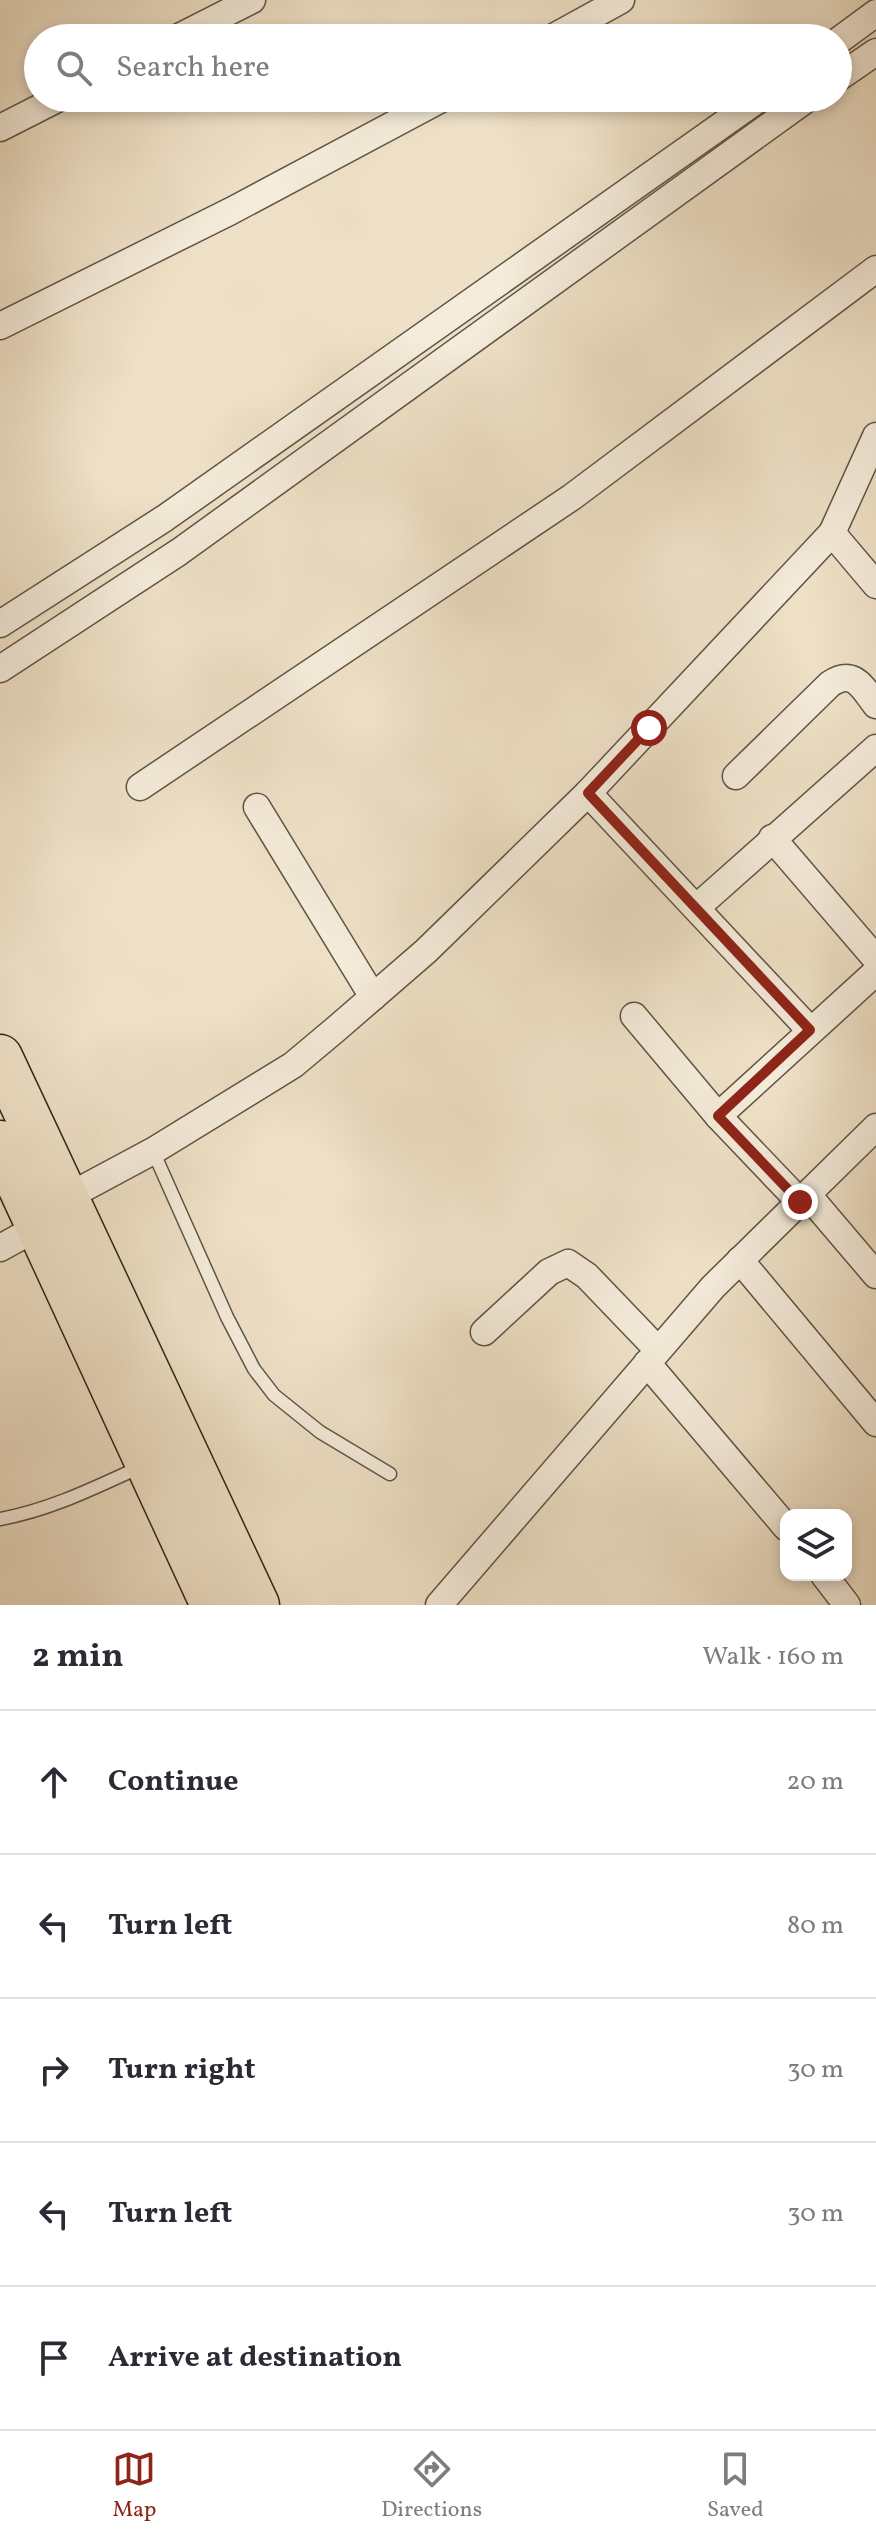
<!DOCTYPE html>
<html lang="en">
<head>
<meta charset="utf-8">
<style>
	:root { --surface:#fff; --page:#f7f7f7; --text:#2b2b33; --muted:#7c7c81; --line:#e1e1e2; --accent:#8f2418 }
	body { margin:0; font-family:Vollkorn,serif; background:var(--page); color:var(--text) }
	.controls { position:absolute; right:24px; bottom:24px; display:grid; overflow:hidden; border-radius:16px; box-shadow:0 4px 12px #0003 }
	.controls button { width:72px; height:72px; display:grid; place-items:center; padding:0; border:0; border-bottom:2px solid var(--line); background:var(--surface); color:var(--text); font:40px sans-serif }
	.stop { position:absolute; width:24px; height:24px; margin:-18px; border:6px solid #8f2418; border-radius:50%; background:#fff }
	.stop.end { background:#8f2418; border-color:#fff; box-shadow:0 2px 8px #0008 }
	.list { margin:0; padding:0; list-style:none }
	h2 { display:flex; justify-content:space-between; align-items:center; height:104px; margin:0; padding:0 32px; font-size:34px }
	h2 small { font-size:26px; font-weight:400; color:var(--muted) }
	.list li { display:grid; grid-template-columns:52px 1fr auto; gap:24px; align-items:center; box-sizing:border-box; height:144px; padding:0 32px; border-top:2px solid var(--line) }
	.list b { display:block; font-size:30px; white-space:nowrap }
	.list em { font-size:26px; font-style:normal; color:var(--muted) }
	.icon { flex:none; width:44px; height:44px; fill:none; stroke:currentColor; stroke-width:2; stroke-linecap:round; stroke-linejoin:round }
	.map { position:relative; flex:none; width:876px; height:1605px; overflow:hidden }
	.search { position:absolute; background:var(--surface); box-shadow:0 4px 12px #0003; left:24px; right:24px; top:24px; height:88px; display:flex; align-items:center; gap:20px; box-sizing:border-box; padding:0 28px; border-radius:44px; color:var(--muted); font-size:30px }
	.sheet { height:824px; background:var(--surface) }
	nav { display:flex; justify-content:space-around; align-items:center; box-sizing:border-box; height:112px; border-top:2px solid var(--line); background:var(--surface); font-size:22px; color:var(--muted) }
	nav a { display:grid; justify-items:center; gap:4px }
	nav .on { color:var(--accent) }
	.map>svg:first-child { display:block }
	.lines { fill:none; stroke-linecap:round; stroke-linejoin:round }
	.lane-casing { stroke:#5e5446; stroke-width:15 }
	.street-casing { stroke:#5e5446; stroke-width:29 }
	.highway-casing { stroke:#2d251b; stroke-width:47 }
	.lane { stroke:#f5ecdb; stroke-width:12 }
	.street { stroke:#f5ecdb; stroke-width:26 }
	.highway { stroke:#efe1c7; stroke-width:44 }
	.route { stroke:#8f2418; stroke-width:10 }
</style>
</head>
<body>
<div class="map">
<svg width="876" height="1605" viewBox="0 0 876 1605">
	<rect width="100%" height="100%" fill="#efe1c7"/>
	<filter id="stains"><feTurbulence type="fractalNoise" baseFrequency=".0025" numOctaves="4"/><feColorMatrix values="0 0 0 0 .2 0 0 0 0 .09 0 0 0 0 .02 0 0 0 .5 -.17"/></filter>
	<radialGradient id="worn" r=".72"><stop offset=".6" stop-color="#630" stop-opacity="0"/><stop offset="1" stop-color="#630" stop-opacity=".3"/></radialGradient>
	<g class="lines">
		<g class="lane-casing">
			<g id="lane">
				<path d="M 153,1151 L 227,1317 L 254,1369 L 274,1395 L 320,1432 L 390,1474"/>
				<path d="M 0,1519 C 50,1510 94,1488 140,1467"/>
			</g>
		</g>
		<g class="street-casing">
			<g id="street">
				<path d="M 177,38 L 252,0"/>
				<path d="M 552,38 L 621,0"/>
				<path d="M 838,41 L 876,13"/>
				<path d="M 838,78 L 876,52"/>
				<path d="M 0,128 L 59,98"/>
				<path d="M 0,326 L 231,211 L 443,98"/>
				<path d="M 832,533 L 876,436"/>
				<path d="M 0,624 L 165,518 L 760,98"/>
				<path d="M 0,669 L 179,552 L 808,98"/>
				<path d="M 736,776 L 830,684 C 854,668 862,687 876,705"/>
				<path d="M 140,787 L 572,497 L 876,269"/>
				<path d="M 588,793 L 810,1030"/>
				<path d="M 257,807 L 373,997"/>
				<path d="M 772,838 L 876,959"/>
				<path d="M 696,908 L 876,748"/>
				<path d="M 634,1016 L 718,1116 L 800,1202"/>
				<path d="M 718,1116 L 876,972"/>
				<path d="M 807,1194 L 876,1275"/>
				<path d="M 56,1203 L 153,1151 L 293,1065 L 336,1029 L 426,951 L 588,793 L 832,533 L 876,585"/>
				<path d="M 0,1248 L 38,1227"/>
				<path d="M 740,1260 L 876,1423"/>
				<path d="M 484,1332 L 549,1272 L 568,1263 L 587,1276 L 658,1350"/>
				<path d="M 647,1363 L 786,1527"/>
				<path d="M 824,1575 L 847,1605"/>
				<path d="M 439,1605 L 713,1287 L 876,1127"/>
			</g>
		</g>
		<g class="highway-casing">
			<g id="highway">
				<path d="M 0,1057 L 257,1605"/>
				<path d="M 0,1143 L 213,1605"/>
			</g>
		</g>
		<use href="#lane" class="lane"/>
		<use href="#street" class="street"/>
		<use href="#highway" class="highway"/>
	</g>
	<g class="lines">
		<path class="route" d="M 649,728 L 588,793 L 810,1030 L 718,1116 L 800,1202"/>
	</g>
	<rect width="100%" height="100%" filter="url(#stains)"/>
	<rect width="100%" height="100%" fill="url(#worn)"/>
</svg>
<div class="controls">
<button><svg class="icon" aria-label="layers" viewBox="0 0 24 24"><path d="M12 4l9 5-9 5-9-5zM3 14l9 5 9-5"/></svg></button>
</div>
<div class="stop" style="left:649px;top:728px"></div>
<div class="stop end" style="left:800px;top:1202px"></div>
<div class="search"><svg class="icon" aria-label="search" viewBox="0 0 24 24"><circle cx="10" cy="10" r="6"/><path d="M15 15l6 6"/></svg>Search here</div>
</div>
<section class="sheet">
<h2>2 min<small>Walk · 160 m</small></h2>
<ul class="list">
<li><svg class="icon" aria-label="ahead" viewBox="0 0 24 24"><path d="M12 20V5M6 11l6-6 6 6"/></svg><div><b>Continue</b></div><em>20 m</em></li>
<li><svg class="icon" aria-label="left" viewBox="0 0 24 24"><path d="M17 20v-9H6M10 6l-5 5 5 5"/></svg><div><b>Turn left</b></div><em>80 m</em></li>
<li><svg class="icon" aria-label="right" viewBox="0 0 24 24"><path d="M7 20v-9h11M14 6l5 5-5 5"/></svg><div><b>Turn right</b></div><em>30 m</em></li>
<li><svg class="icon" aria-label="left" viewBox="0 0 24 24"><path d="M17 20v-9H6M10 6l-5 5 5 5"/></svg><div><b>Turn left</b></div><em>30 m</em></li>
<li><svg class="icon" aria-label="arrive" viewBox="0 0 24 24"><path d="M6 21V4h12l-3 4 3 4H6"/></svg><div><b>Arrive at destination</b></div></li>
</ul>
</section>
<nav>
<a class="on"><svg class="icon" aria-label="map" viewBox="0 0 24 24"><path d="M3 6l6-2 6 2 6-2v14l-6 2-6-2-6 2zM9 4v14M15 6v14"/></svg>Map</a>
<a><svg class="icon" aria-label="directions" viewBox="0 0 24 24"><path d="M12 3l9 9-9 9-9-9zM9 14v-3h6M13 9l2 2-2 2"/></svg>Directions</a>
<a><svg class="icon" aria-label="saved" viewBox="0 0 24 24"><path d="M7 4h10v16l-5-4-5 4z"/></svg>Saved</a>
</nav>
</body>
</html>
